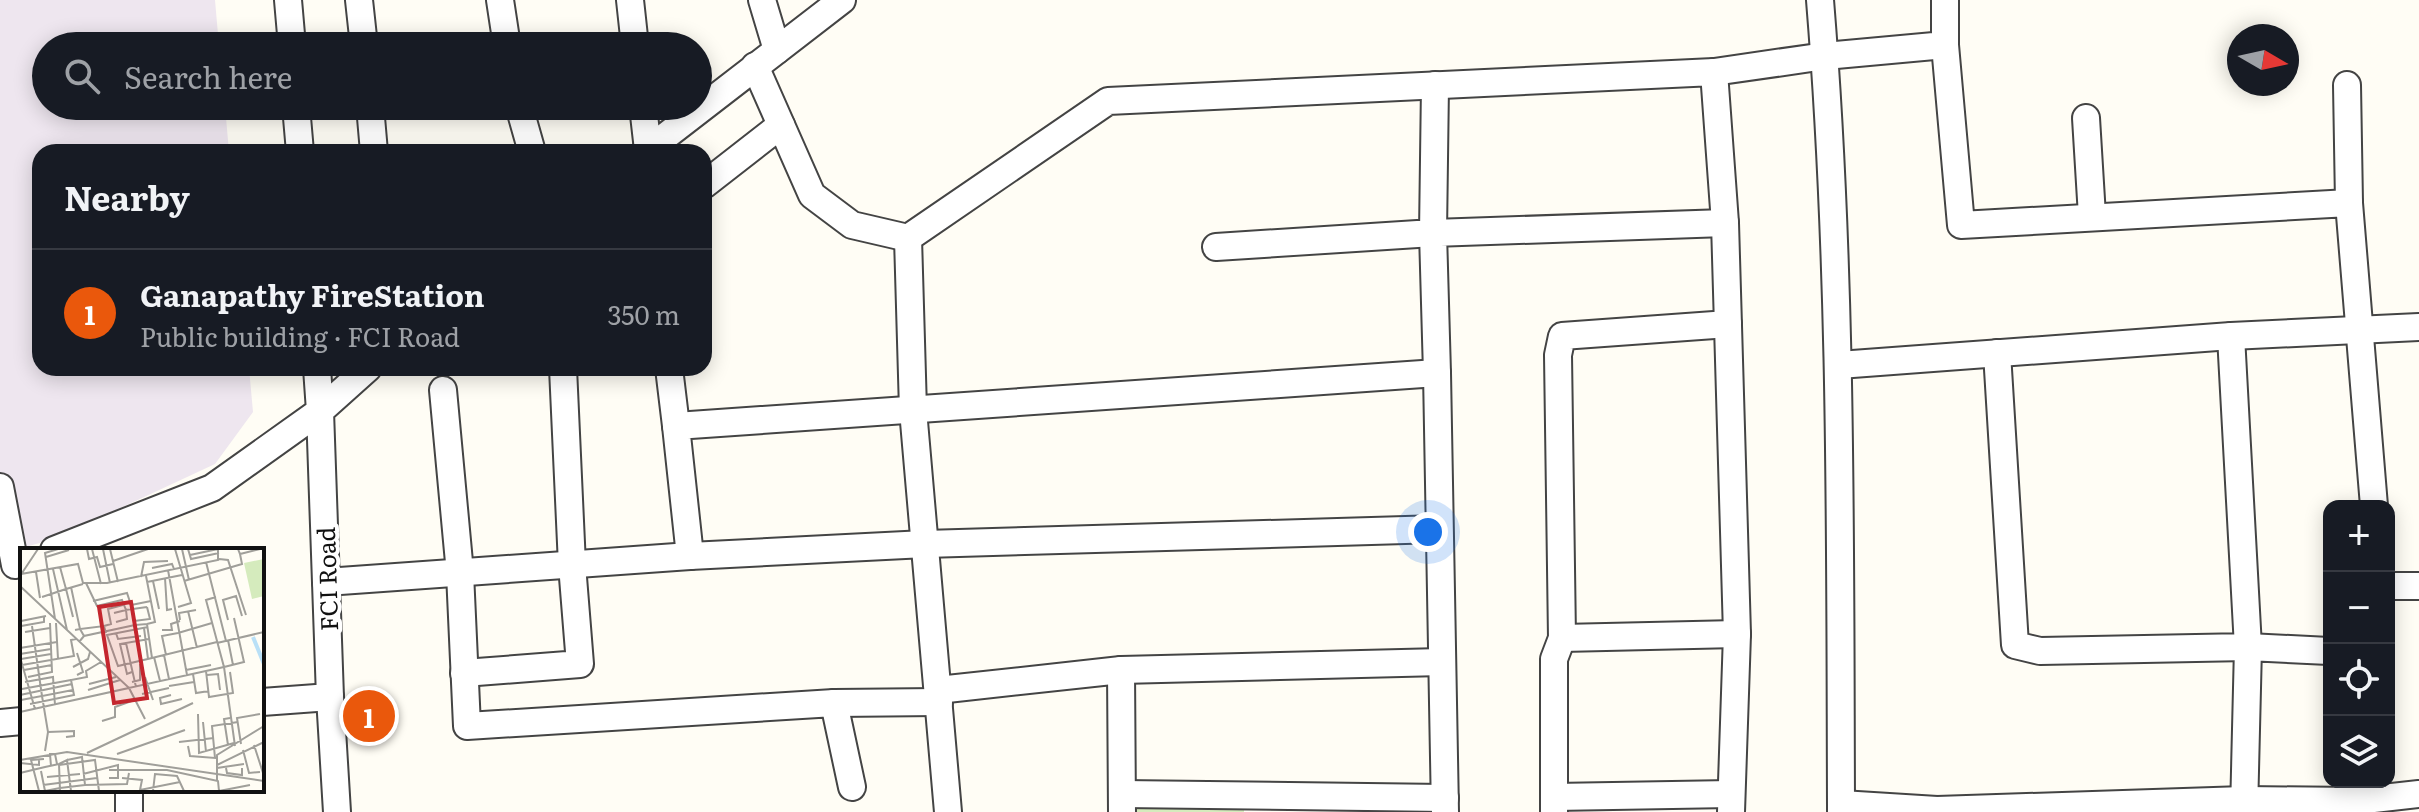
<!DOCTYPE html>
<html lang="en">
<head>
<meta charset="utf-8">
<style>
	:root { --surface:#171b24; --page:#20242c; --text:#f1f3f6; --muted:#9ea1a6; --line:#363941; --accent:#ea580c }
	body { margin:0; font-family:Literata,serif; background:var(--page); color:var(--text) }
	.controls { position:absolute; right:24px; bottom:24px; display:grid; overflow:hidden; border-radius:16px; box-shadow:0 4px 20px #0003 }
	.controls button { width:72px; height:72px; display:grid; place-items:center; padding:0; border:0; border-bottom:2px solid var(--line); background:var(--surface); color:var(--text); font:40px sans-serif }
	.compass { position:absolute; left:2227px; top:24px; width:72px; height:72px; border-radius:50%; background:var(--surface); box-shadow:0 4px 20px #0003; rotate:99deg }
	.you { position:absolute; left:1428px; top:532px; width:28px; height:28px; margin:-20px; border:6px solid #fff; border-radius:50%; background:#1a73e8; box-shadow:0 0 0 12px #1a73e833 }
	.badge { display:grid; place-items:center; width:52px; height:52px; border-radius:50%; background:var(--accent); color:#fff; font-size:26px; font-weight:700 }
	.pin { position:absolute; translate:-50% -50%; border:4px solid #fff; box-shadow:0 2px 8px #0006 }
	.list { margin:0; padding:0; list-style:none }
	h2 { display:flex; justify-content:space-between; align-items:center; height:104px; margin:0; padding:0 32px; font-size:34px }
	h2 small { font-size:26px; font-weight:400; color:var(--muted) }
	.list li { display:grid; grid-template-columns:52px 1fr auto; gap:24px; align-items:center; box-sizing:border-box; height:128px; padding:0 32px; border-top:2px solid var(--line) }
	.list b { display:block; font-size:30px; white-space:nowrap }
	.list p { margin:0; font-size:26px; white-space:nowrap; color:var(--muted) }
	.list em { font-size:26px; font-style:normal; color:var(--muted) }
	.icon { flex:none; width:44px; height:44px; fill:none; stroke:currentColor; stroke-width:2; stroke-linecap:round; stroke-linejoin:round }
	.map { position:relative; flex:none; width:2419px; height:812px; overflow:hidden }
	.search { position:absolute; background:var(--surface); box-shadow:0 4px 20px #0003; left:32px; top:32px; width:680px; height:88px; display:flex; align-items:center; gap:20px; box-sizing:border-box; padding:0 28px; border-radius:44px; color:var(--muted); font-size:30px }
	.panel { position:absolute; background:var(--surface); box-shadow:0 4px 20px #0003; left:32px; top:144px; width:680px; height:232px; border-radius:24px }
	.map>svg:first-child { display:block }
	.industrial { fill:#eee6ef }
	.green { fill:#d5ebbd }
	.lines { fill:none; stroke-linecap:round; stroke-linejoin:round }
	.minor-casing { stroke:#444; stroke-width:30 }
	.minor { stroke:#fff; stroke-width:26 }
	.labels { text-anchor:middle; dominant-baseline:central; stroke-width:8; stroke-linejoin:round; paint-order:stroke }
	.street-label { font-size:24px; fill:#111; stroke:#fff }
	.inset-river { fill:none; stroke:#b9e0f7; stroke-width:4 }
	.inset-road { fill:none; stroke:#a09f9a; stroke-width:2 }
	.view { fill:#c4262e; fill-opacity:0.15; stroke:#c4262e; stroke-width:4 }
	.inset-edge { fill:none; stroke:#111; stroke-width:4 }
</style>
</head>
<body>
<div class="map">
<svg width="2419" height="812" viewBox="0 0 2419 812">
	<rect width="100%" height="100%" fill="#fffdf5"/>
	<path class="industrial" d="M 0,0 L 215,0 L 219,46 L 46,46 L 46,106 L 225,106 L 229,152 L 40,152 L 40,368 L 249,368 L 253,412 L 215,464 L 54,539 L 0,554 Z"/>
	<path class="green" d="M 1128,799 L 1244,803 L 1244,812 L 1128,812 Z"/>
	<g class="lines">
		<g class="minor-casing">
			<g id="minor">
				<path d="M 288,0 L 292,46"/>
				<path d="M 359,0 L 364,46"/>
				<path d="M 500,0 L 507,46"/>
				<path d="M 630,0 L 635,46"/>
				<path d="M 762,0 L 777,50"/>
				<path d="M 1820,0 C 1842,268 1840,536 1841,804"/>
				<path d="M 1945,45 L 1961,225 L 2349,203 L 2374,506"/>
				<path d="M 755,66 L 812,195 L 852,225 L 908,238"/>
				<path d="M 1714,72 L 1825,56 L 1945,45 L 1945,0"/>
				<path d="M 2347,85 L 2349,203"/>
				<path d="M 296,106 L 300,152"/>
				<path d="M 370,106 L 374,152"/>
				<path d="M 519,106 L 532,152"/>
				<path d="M 643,106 L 648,150"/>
				<path d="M 2086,118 L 2092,216"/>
				<path d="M 645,152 L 842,0"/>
				<path d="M 704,185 L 781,125"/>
				<path d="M 1216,247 L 1433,233 L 1435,85"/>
				<path d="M 1997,353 L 2015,645 L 2040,651 L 2248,647 L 2231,336"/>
				<path d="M 1839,365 L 2231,336 L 2419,327"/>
				<path d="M 669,368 L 676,426"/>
				<path d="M 1437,373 L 1433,233 L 1725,223"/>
				<path d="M 443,390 L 460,573 L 467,726 L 834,703 L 852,787"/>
				<path d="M 0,487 L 15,565"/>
				<path d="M 54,550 L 212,488 L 320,411 L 317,368"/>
				<path d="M 690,556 L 676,426 L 1437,373 L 1445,812"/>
				<path d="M 326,582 L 690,556 L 925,544 L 1439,529"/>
				<path d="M 2389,586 L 2419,586"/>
				<path d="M 1562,638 L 1737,634"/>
				<path d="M 1121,670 L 1122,812"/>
				<path d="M 464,673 L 580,664 L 572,565 L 563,368"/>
				<path d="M 938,690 L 1121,670 L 1442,662"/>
				<path d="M 262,702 L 330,697"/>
				<path d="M 834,703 L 939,702"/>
				<path d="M 0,723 L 22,721"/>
				<path d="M 129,790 L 129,812"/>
				<path d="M 1122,794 L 1445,798"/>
				<path d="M 1554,797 L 1731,794"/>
				<path d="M 2356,801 L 2419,794"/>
				<path d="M 337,812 L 330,697 L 320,411 L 368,368"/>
				<path d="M 948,812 L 913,410 L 908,238 L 1108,101 L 1714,72 L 1725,223 L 1737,634 L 1731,812"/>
				<path d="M 1554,812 L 1554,659 L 1562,638 L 1558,355 L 1562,336 L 1728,324"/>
				<path d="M 1841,812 L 1841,804 L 1937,810 L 2244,800 L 2356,801 L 2356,812"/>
				<path d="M 2244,812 L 2248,647 L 2329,651"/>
			</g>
		</g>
		<use href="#minor" class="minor"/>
	</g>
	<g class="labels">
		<g class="street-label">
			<text transform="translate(326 579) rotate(-92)">FCI Road</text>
		</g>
	</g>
	<g transform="translate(20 548)">
		<rect width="244" height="244" fill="#fffdf5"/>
		<path d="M 244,11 L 244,48 L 232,51 L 224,15 Z" fill="#d5ebbd"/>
		<path class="inset-river" d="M 233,89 L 244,116"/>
		<path class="inset-road" d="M 67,1 L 69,11 L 77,9 L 80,19 L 93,16M 72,1 L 81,36M 83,1 L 90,35M 90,1 L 98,34M 155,1 L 171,55 L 158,59M 162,1 L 169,32M 168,1 L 171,11 L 199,5M 218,1 L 220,6 L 240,1M 170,7 L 198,1M 26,9 L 49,2M 199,11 L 208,12 L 226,67M 93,13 L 128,1M 186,14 L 206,93M 132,20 L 152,16 L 154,21M 33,21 L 47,82M 148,22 L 167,127M 16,24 L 20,50M 1,26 L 58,16 L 63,35 L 87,35 L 198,12 L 198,1M 0,28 L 18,1M 126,28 L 135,74 L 127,76M 121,29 L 124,14 L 148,13M 145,30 L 147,62 L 152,61M 133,33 L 139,61M 164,33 L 222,16 L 220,6M 127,34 L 162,27M 66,35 L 77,58 L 102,52 L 106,62 L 127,59M 0,38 L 109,140 L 204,119 L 215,198M 51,39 L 60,81 L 55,82M 22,49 L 46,41 L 40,19M 196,49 L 186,52 L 204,119 L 224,114 L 214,70M 73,53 L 107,45 L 111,57M 131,53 L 111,57 L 115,77 L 127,76 L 132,110 L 197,94M 168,63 L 177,100M 94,65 L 106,62 L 107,71 L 96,74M 0,69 L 1,78 L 24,74 L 24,69M 53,69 L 46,41 L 63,36M 35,71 L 25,5 L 38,1M 160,72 L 159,65 L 176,62M 208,72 L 203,52 L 216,48 L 222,68M 1,73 L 26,68M 114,73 L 130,71 L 127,59M 36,75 L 38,111M 84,78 L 91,76 L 88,61 L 103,57M 128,79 L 87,87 L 98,118 L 132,110M 124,80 L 128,111M 142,82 L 152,82 L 151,76 L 160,73M 5,84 L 30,80M 96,85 L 98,91 L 121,88M 158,85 L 192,75M 64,88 L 60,81 L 84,78 L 86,85M 208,92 L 213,117M 59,94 L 64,88 L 115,77M 106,95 L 116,139M 197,95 L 244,84M 0,100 L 37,94M 57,105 L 63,124 L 57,127M 0,106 L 31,101M 144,107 L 149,131M 146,107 L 142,88 L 158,85M 0,109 L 15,161M 134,109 L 140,133M 1,111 L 31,106M 2,117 L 54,108 L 51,92 L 56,91M 53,119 L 68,111 L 70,104M 4,122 L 32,117M 166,122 L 191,117M 186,123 L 189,149 L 213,145 L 210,124M 112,124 L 107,126 L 100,96 L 129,91M 173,126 L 176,145 L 189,143M 187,127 L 198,126 L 200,142M 8,129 L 32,124 L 30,75M 125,129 L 133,152M 5,134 L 33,129 L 35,157M 112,134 L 120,132 L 120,116M 69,136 L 96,129M 149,138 L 174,134M 2,141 L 51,132M 68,142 L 100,132M 122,146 L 149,140M 0,147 L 52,136M 151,147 L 140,150 L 141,156 L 162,151M 1,152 L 22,148 L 12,78M 10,156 L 54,147 L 53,142M 0,164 L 109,140 L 125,171M 178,166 L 179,205 L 214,195M 82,173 L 95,169 L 95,159 L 117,151M 183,174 L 186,204M 28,184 L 54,183 L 54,188 L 46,189M 159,194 L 194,190M 221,196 L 217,170 L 240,166M 208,197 L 204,171 L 210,170M 234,197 L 244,228M 168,198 L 170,208 L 195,210 L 192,178 L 218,174M 223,202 L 229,225 L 240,224M 25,203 L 28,184 L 22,148 L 53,142 L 51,132 L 67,129 L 66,123 L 81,114M 67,205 L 173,155M 97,206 L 165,182M 0,212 L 47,204 L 244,233M 47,212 L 62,209 L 65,237 L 107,236 L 109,225M 0,215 L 19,217 L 19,211M 39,216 L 47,212 L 51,243M 39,217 L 75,212 L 79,243M 197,217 L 244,194M 31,218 L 30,206 L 35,206 L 37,216M 25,219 L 39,216 L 40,243M 197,220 L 224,216M 206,220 L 207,225 L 222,227 L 222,220M 89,222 L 147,222 L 198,233 L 199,243M 21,223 L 25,243 L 40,240M 0,225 L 25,219M 63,226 L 98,217 L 98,230 L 89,230M 27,229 L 60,226M 102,230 L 122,232 L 120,242 L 160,234M 197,234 L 197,207 L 244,178M 23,237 L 77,230M 40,240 L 65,237M 19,243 L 11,212 L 24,211M 133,243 L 135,226 L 157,228 L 164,243M 199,243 L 230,237"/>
		<path class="view" d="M 111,54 L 127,150 L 94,155 L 79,59 Z"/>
		<rect width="244" height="244" class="inset-edge"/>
	</g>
</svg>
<div class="controls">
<button>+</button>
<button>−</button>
<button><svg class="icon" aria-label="locate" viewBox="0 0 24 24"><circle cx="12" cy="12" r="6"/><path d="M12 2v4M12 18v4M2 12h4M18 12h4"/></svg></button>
<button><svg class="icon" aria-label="layers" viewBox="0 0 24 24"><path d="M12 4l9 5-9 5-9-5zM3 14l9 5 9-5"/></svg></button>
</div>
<svg class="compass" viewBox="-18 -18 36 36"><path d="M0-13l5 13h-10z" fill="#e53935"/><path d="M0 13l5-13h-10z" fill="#9ea1a6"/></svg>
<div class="you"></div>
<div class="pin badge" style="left:369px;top:716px">1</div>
<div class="search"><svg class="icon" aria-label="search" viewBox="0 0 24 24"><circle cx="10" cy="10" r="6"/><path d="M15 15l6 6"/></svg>Search here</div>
<section class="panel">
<h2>Nearby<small></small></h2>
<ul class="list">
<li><span class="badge">1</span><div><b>Ganapathy FireStation</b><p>Public building · FCI Road</p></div><em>350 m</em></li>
</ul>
</section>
</div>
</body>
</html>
